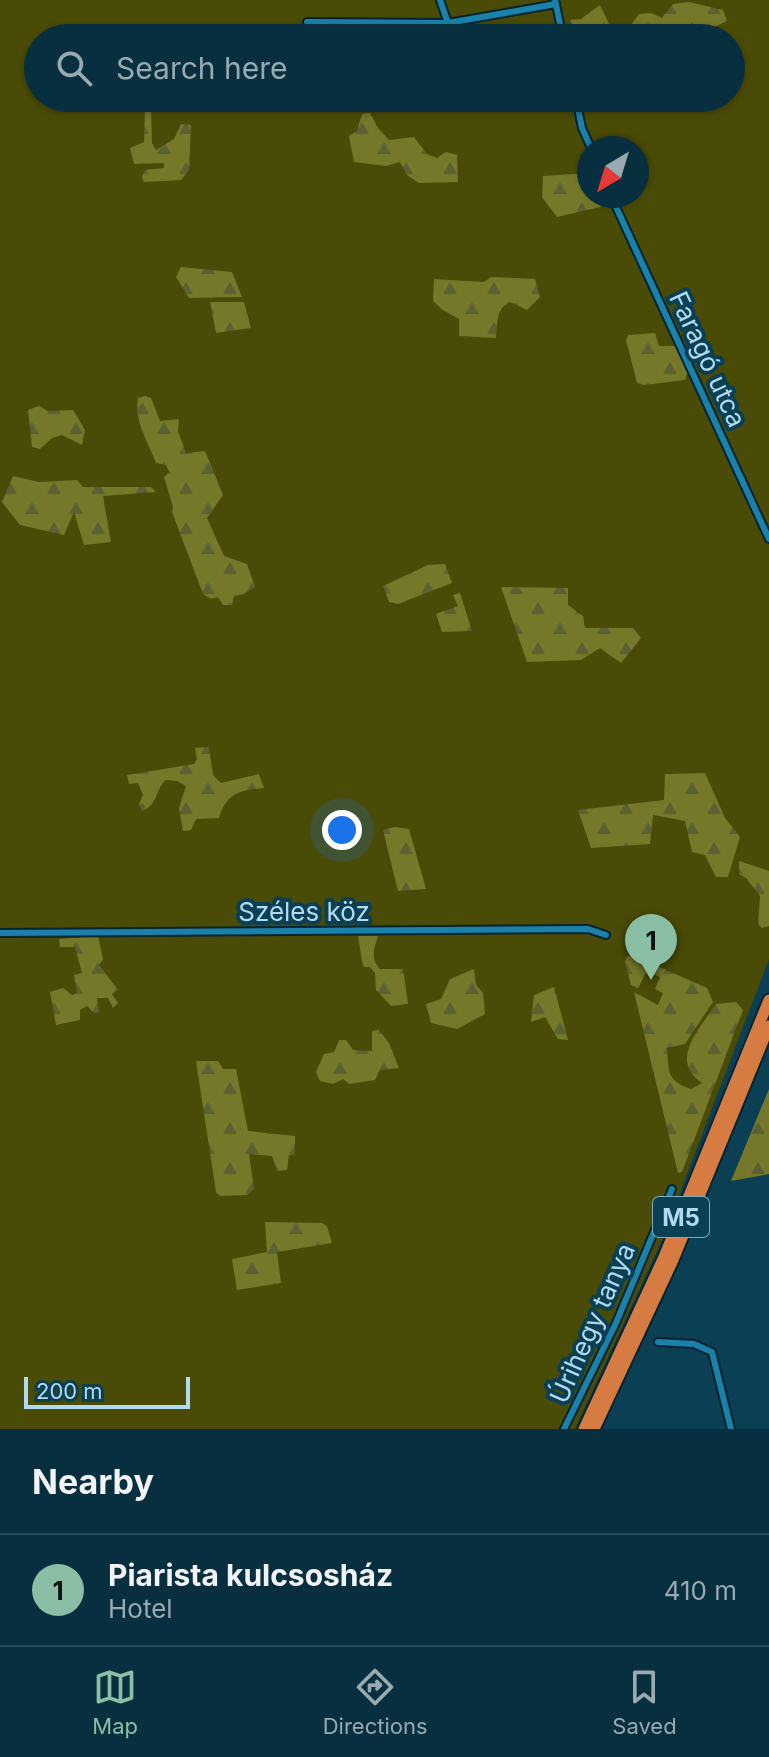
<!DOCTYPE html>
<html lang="en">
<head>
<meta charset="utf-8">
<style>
	:root { --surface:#082f3f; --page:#163b4a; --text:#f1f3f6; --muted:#98a9b0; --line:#294a59; --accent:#8abfa5 }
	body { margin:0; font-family:Inter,sans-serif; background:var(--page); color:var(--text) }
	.compass { position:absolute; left:577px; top:136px; width:72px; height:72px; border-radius:50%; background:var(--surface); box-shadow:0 2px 6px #0004; rotate:218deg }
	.scale { position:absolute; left:24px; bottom:20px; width:166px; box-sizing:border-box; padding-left:8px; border:4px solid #b0daf0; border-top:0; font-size:22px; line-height:28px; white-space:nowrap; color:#b0daf0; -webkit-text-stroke:6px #0a3f54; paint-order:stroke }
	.you { position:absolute; left:342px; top:830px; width:28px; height:28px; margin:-20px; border:6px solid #fff; border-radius:50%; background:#1a73e8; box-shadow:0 0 0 12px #1a73e833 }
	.badge { display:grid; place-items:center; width:52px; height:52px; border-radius:50%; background:var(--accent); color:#111; font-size:26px; font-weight:700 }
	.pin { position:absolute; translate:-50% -66px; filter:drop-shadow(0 2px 4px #0008) }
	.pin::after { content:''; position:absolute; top:42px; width:28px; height:24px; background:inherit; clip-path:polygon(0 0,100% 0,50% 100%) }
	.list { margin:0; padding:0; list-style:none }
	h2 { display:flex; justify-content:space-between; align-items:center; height:104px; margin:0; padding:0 32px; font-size:34px }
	h2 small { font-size:26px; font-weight:400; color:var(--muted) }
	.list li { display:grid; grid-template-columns:52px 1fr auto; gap:24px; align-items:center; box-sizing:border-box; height:112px; padding:0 32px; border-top:2px solid var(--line) }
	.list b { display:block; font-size:30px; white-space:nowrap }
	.list p { margin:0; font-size:26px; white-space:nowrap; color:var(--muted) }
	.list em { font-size:26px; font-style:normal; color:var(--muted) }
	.icon { flex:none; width:44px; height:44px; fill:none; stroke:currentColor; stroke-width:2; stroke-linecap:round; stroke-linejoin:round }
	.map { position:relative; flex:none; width:769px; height:1429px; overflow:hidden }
	.search { position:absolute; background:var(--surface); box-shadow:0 2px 6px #0004; left:24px; right:24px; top:24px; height:88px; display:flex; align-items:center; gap:20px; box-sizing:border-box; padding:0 28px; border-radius:44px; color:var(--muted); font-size:30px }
	.sheet { height:216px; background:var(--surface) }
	nav { display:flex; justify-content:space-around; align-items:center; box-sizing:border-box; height:112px; border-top:2px solid var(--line); background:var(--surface); font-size:22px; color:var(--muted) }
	nav a { display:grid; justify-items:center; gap:4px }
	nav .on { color:var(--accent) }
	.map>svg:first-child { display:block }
	.green { fill:#4a4b06; fill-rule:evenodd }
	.forest { fill:url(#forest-firs) }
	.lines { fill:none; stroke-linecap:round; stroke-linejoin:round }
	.minor-casing { stroke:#062431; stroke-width:10 }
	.motorway-casing { stroke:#062431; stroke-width:15 }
	.minor { stroke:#1b81a9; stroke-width:6 }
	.motorway { stroke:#d67b42; stroke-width:11 }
	.labels { text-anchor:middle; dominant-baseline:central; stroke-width:8; stroke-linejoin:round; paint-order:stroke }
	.shield { fill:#0a3f54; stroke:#7eacc1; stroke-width:2 }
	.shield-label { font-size:24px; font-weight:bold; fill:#b0daf0 }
	.street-label { font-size:26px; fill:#b0daf0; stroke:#0a3f54 }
</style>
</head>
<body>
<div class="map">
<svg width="769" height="1429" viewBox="0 0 769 1429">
	<defs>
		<pattern id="forest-firs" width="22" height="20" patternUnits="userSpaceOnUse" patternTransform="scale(2)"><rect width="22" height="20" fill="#757729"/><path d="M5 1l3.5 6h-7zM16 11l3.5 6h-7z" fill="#5b6135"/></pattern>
	</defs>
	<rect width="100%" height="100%" fill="#0a3f54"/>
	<path class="green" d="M 0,0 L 769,0 L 769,959 L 662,1240 L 575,1429 L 0,1429 ZM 38,38 L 731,38 L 731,98 L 38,98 ZM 589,148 L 637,148 L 637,196 L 589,196 Z"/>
	<g class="forest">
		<path d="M 689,2 L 723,10 L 727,21 L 708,30 L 710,38 L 577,38 L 570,20 L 581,19 L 600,5 L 612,30 L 631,25 L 639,14 L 651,13 L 662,18 L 673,4 Z"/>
		<path d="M 145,108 L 151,109 L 152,143 L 156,150 L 174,139 L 181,124 L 191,125 L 189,170 L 181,180 L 144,182 L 142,177 L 145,170 L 164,168 L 164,163 L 134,164 L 130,148 L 144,142 Z"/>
		<path d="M 370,113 L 378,128 L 389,140 L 414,137 L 427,154 L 437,158 L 446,152 L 457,155 L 458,182 L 419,183 L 407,175 L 400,162 L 386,166 L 354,162 L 349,136 L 357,131 L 362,114 Z"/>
		<path d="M 589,173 L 589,196 L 604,196 L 606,200 L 600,207 L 557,217 L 542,197 L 543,176 Z"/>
		<path d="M 181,267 L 232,272 L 242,297 L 189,298 L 176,277 Z"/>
		<path d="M 491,277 L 535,279 L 540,297 L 527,310 L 510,302 C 495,309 498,324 496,338 L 459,336 L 459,319 L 443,310 L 433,301 L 434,279 L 484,282 Z"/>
		<path d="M 210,302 L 244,302 L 251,328 L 216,333 Z"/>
		<path d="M 655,333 L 659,346 L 675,346 L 688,370 L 685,380 L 644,385 L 637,383 L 626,340 L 628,335 Z"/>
		<path d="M 145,396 L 151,398 L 160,421 L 179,419 L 178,431 L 186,453 L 205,451 L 223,495 L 207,518 L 224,556 L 247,564 L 255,587 L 244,594 L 234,596 L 232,605 L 223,605 L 218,597 L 211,599 L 203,594 L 172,512 L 173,507 L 164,477 L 169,472 L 166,465 L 156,463 C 148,441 134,423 138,398 Z"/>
		<path d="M 39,406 L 48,411 L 73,410 L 85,430 L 82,445 L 62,435 L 52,438 L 40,449 L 32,447 L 28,410 Z"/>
		<path d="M 13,476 L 39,482 L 77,480 L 83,487 L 151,487 L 156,492 L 103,496 L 111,542 L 84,545 L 74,512 L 64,535 L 20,525 L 2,502 Z"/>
		<path d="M 445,564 L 452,583 L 398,604 L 389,602 L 383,586 L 428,565 Z"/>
		<path d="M 501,587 L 568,588 L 568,605 L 583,616 L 585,628 L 633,628 L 641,638 L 621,663 L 600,648 L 581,660 L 527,662 Z"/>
		<path d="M 460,593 L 472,631 L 442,632 L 436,614 L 458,606 L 453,595 Z"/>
		<path d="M 209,747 L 213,775 L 221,783 L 259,774 L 264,788 C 239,790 226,794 219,818 L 196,819 L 191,830 L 183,831 L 179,808 L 186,786 L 177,781 L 166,780 C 155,789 158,806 142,811 L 139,804 L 143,795 L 138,783 L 129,784 L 127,775 L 194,764 L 197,759 L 195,748 Z"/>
		<path d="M 705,773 L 725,818 L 740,837 L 728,877 L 716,877 L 705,855 L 692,852 L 685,821 L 653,815 L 650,844 L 591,848 L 578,810 L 664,800 L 665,774 Z"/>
		<path d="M 395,827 L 409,829 L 426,889 L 398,891 L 383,830 Z"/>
		<path d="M 739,861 L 769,871 L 769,926 L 762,928 L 758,925 L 760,896 L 746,878 L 739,874 Z"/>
		<path d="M 98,936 L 103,959 L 99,965 L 118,990 L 112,994 L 118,1003 L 113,1008 L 108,998 L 97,998 L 99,1012 L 94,1013 L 87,1006 L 80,1010 L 80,1020 L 56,1025 L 50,992 L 63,988 L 72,995 L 77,993 L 74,975 L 82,973 L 75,947 L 60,947 L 59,939 Z"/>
		<path d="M 358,936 L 378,936 C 374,949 370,958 380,969 L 403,969 L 408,1004 L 391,1006 L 376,990 L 375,973 L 370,967 L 363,967 Z"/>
		<path d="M 632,955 L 707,988 L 713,1002 L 685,1044 L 667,1048 C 669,1072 666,1080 691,1089 L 702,1083 C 668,1060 700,1028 716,1004 L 736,1002 L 743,1010 L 682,1172 L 678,1173 L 634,992 L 658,1005 L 663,993 L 655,989 L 660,977 L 647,971 L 638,988 L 631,985 L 625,962 L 627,957 Z"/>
		<path d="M 474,969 L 476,985 L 483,993 L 485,1014 L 457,1029 L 431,1023 L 426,1004 L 441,999 L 450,979 Z"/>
		<path d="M 554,987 L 568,1040 L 558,1039 L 545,1017 L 531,1022 L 534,995 Z"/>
		<path d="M 379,1030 L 389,1043 L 399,1068 L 380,1070 L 375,1080 L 349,1084 L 343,1079 L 333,1084 L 320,1081 L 316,1072 L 324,1054 L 334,1052 L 339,1040 L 346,1040 L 353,1050 L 372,1051 L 372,1031 Z"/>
		<path d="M 196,1061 L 218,1061 L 223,1069 L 236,1069 L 248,1131 L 295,1136 L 295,1154 L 289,1155 L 287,1170 L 277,1171 L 272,1156 L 249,1154 L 254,1189 L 247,1195 L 220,1196 L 216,1192 Z"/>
		<path d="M 769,1089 L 769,1174 L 731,1181 Z"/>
		<path d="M 265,1222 L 322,1223 L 327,1226 L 332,1243 L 277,1252 L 281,1283 L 237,1290 L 232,1259 L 267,1252 Z"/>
	</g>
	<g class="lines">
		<g class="minor-casing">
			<g id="minor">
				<path d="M 440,0 L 448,23"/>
				<path d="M 555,0 L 563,38"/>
				<path d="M 307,22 L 448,23 L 556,4"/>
				<path d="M 576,98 L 582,128 L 591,148"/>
				<path d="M 611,196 L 769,539"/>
				<path d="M 0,933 L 588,929 L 606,935"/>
				<path d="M 658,1342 L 694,1344 L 712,1352 L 731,1429"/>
				<path d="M 564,1429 L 616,1323 L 672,1189"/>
			</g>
		</g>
		<g class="motorway-casing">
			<g id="motorway">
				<path d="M 584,1429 L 664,1257 L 769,1000"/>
				<path d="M 594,1429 L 673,1260 L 769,1026"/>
			</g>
		</g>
		<use href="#minor" class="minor"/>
		<use href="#motorway" class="motorway"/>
	</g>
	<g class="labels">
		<rect class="shield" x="653" y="1197" width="56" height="40" rx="6"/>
		<g class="shield-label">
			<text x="681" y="1217">M5</text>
		</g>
		<g class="street-label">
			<text transform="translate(708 359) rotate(65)">Faragó utca</text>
			<text x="304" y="911">Széles köz</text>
			<text transform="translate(592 1323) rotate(-66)">Úrihegy tanya</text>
		</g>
	</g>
</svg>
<svg class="compass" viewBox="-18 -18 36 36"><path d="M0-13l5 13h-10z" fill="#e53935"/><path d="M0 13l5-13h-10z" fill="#98a9b0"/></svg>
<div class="scale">200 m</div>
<div class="you"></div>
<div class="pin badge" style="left:651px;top:980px">1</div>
<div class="search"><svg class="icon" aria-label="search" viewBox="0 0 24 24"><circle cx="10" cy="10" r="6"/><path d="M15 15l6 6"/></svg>Search here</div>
</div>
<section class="sheet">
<h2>Nearby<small></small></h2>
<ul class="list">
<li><span class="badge">1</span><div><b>Piarista kulcsosház</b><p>Hotel</p></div><em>410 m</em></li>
</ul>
</section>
<nav>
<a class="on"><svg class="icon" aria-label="map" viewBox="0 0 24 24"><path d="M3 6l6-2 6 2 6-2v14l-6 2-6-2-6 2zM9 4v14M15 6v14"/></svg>Map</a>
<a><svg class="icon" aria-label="directions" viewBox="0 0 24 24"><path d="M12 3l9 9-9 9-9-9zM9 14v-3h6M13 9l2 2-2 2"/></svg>Directions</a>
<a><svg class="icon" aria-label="saved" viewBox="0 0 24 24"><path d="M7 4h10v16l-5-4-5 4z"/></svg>Saved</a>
</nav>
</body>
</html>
